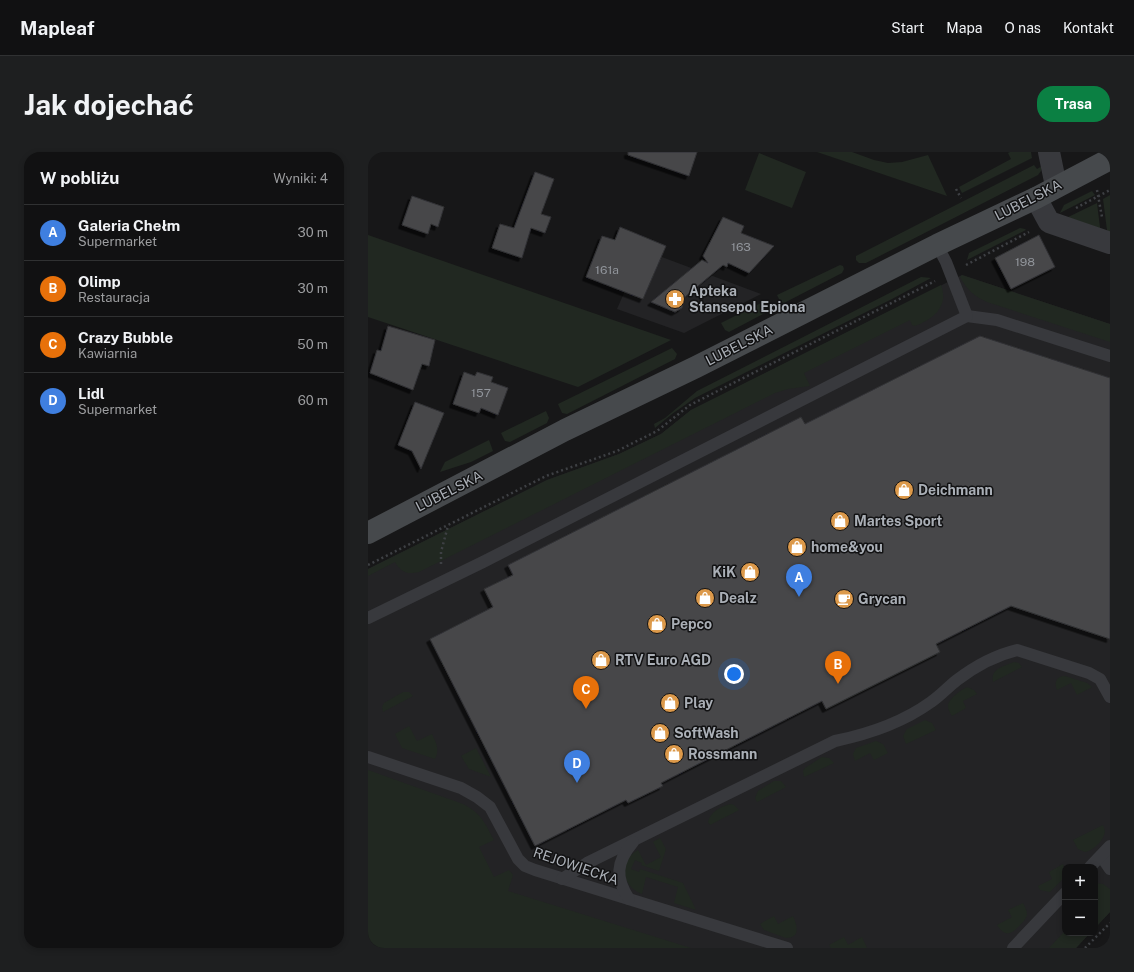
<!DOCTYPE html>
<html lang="pl">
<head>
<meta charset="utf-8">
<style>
	:root { --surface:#111112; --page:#1e1f20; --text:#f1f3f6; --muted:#9c9d9f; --line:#303132; --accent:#0b8043 }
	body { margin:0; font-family:"Public Sans",sans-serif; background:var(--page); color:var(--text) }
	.controls { position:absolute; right:12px; bottom:12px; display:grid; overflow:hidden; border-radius:8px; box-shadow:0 2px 6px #0003 }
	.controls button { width:36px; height:36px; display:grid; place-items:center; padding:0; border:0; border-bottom:1px solid var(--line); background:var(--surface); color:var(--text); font:20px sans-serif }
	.you { position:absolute; left:366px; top:522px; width:14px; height:14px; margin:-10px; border:3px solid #fff; border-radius:50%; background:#1a73e8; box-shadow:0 0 0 6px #1a73e833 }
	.badge { display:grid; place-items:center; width:26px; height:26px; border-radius:50%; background:var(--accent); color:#fff; font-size:13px; font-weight:700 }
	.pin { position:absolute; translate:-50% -33px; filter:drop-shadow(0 1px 2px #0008) }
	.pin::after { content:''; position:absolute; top:21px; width:14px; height:12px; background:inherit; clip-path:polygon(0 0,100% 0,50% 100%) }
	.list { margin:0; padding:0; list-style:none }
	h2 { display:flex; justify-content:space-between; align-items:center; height:52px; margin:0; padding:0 16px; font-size:17px }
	h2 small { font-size:13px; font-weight:400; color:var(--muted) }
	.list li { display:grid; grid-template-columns:26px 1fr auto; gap:12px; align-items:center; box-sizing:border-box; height:56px; padding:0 16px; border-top:1px solid var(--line) }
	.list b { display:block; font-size:15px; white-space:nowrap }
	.list p { margin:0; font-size:13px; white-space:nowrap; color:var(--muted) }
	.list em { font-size:13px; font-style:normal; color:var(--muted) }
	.map { position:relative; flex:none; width:742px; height:796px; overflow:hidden; border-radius:16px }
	header { display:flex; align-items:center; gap:24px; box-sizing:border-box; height:56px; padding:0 20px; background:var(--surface); border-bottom:1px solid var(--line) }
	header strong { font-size:19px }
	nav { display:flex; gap:22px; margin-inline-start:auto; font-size:14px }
	.intro { display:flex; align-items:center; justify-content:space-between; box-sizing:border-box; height:96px; padding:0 24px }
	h1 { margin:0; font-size:28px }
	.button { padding:10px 18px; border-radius:16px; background:var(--accent); color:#fff; font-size:14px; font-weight:700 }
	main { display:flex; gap:24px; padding:0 24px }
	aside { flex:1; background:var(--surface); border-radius:16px; box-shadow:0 2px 6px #0003 }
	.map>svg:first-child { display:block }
	.built { fill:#232325 }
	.green { fill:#212821 }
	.building { fill:#46474a; stroke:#313134; filter:url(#shadow) }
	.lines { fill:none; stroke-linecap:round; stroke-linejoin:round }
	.path { stroke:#3e4044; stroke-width:2.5; stroke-dasharray:2 3; stroke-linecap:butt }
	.service { stroke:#38393d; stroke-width:12 }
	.minor { stroke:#38393d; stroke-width:22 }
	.secondary { stroke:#46494c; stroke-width:22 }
	.labels { text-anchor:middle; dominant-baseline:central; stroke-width:3; stroke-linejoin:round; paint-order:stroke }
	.number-label { font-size:12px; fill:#91959b }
	.street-label { font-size:14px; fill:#aaafb6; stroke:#121213 }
	.poi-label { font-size:14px; font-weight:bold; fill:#aaafb6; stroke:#121213; text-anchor:start }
</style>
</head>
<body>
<header>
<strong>Mapleaf</strong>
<nav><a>Start</a><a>Mapa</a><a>O nas</a><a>Kontakt</a></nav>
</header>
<div class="intro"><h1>Jak dojechać</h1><a class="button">Trasa</a></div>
<main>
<aside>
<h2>W pobliżu<small>Wyniki: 4</small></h2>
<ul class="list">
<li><span class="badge" style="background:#3f7fe0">A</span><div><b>Galeria Chełm</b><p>Supermarket</p></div><em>30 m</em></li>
<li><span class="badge" style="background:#e8710a">B</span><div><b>Olimp</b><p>Restauracja</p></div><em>30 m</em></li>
<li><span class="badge" style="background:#e8710a">C</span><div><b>Crazy Bubble</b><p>Kawiarnia</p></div><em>50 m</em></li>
<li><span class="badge" style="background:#3f7fe0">D</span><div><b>Lidl</b><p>Supermarket</p></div><em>60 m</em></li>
</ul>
</aside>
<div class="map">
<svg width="742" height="796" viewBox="0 0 742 796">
	<defs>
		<filter id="shadow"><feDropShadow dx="-3.5" dy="3.5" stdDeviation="0" flood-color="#0009"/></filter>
	</defs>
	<rect width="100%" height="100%" fill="#171718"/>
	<g class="built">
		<path d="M 275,98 L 393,142 L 316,181 L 249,157 Z"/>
		<path d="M 594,123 L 742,172 L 742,760 L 727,776 L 727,715 L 697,715 L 697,781 L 722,781 L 708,796 L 234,796 L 55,738 L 0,628 L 0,417 L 179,328 L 251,302 L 293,282 L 323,258 Z"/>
	</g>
	<g class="green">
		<path d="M 449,0 L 484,0 L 506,8 L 520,11 L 534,10 L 560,3 L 579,44 Z"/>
		<path d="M 642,0 L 663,0 L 664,6 L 594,41 L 591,35 L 643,7 L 640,1 Z"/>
		<path d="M 391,1 L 438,20 L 424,56 L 377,38 Z"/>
		<path d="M 666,13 L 669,17 L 674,14 L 673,19 L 670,23 L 498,111 L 491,111 L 488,108 L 488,104 Z"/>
		<path d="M 724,39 L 727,43 L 692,61 L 696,53 Z"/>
		<path d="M 742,43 L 742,87 L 740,86 L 735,47 Z"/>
		<path d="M 729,51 L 733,83 L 694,68 Z"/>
		<path d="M 652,76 L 657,77 L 658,78 L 599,108 L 601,101 Z"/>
		<path d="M 0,83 L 303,188 L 210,235 L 0,165 Z"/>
		<path d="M 472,113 L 475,114 L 476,117 L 474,121 L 416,151 L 412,149 L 409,143 Z"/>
		<path d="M 594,123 L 742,172 L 742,190 L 619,150 C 606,144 599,138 592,125 Z"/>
		<path d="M 553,125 L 563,126 L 524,147 L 327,246 L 304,262 L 287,276 L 286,272 L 297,266 L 329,239 Z"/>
		<path d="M 573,133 C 581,154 566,167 547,174 L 544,173 L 542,168 L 436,221 L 442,234 L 420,237 L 407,241 L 51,420 C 39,423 33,420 27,410 L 0,424 L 0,417 L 179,328 L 251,302 L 293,282 L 323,258 Z"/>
		<path d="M 397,149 L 400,155 L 399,160 L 361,180 L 357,178 L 353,171 Z"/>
		<path d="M 304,196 L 309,202 L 307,207 L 199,262 L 194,261 L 190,252 Z"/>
		<path d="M 178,259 L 181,266 L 179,271 L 142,290 L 137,289 L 133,281 Z"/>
		<path d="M 121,288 L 125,299 L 103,310 L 72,320 L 77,310 Z"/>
		<path d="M 646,510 L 651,511 L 654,515 L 625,530 C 622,517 636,514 646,510 Z"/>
		<path d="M 697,524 L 719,531 L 724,535 L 709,543 L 703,531 L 689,538 C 686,531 688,524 697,524 Z"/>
		<path d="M 599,535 L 606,538 L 609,542 L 595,549 L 598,556 L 584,564 C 582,561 580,557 580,554 C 580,547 593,538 599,535 Z"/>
		<path d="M 35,540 L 41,540 L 45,544 L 15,560 L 14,555 L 16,551 Z"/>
		<path d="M 557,568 L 564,571 L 568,578 L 538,592 L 535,584 L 539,577 Z"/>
		<path d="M 41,574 L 49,589 L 64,582 C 68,590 72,598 67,607 L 34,596 L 27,582 Z"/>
		<path d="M 508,589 L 515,592 L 520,601 L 506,608 L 502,601 L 487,609 L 485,602 L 488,596 Z"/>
		<path d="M 108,596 L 123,625 L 101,617 L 93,604 Z"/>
		<path d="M 454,605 L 461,606 L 466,611 L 436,625 L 435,619 L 437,616 Z"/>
		<path d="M 0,618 L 95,652 C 113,661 117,671 126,688 L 111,695 L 126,725 L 141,718 L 145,723 L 140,739 L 323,796 L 0,796 Z"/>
		<path d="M 406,629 L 413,629 L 418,635 L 389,650 L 387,646 L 390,639 Z"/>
		<path d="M 363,652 L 366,653 L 371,658 L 342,673 L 340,670 C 342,660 353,654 363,652 Z"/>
		<path d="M 735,673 C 736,676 738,679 736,683 C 734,690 724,699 717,700 L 710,697 L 705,688 Z"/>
		<path d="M 292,686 L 298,697 L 291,719 L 273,713 L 274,711 L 267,708 L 263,717 L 271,720 L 272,717 L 315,731 L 328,758 L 306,751 L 310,735 L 278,725 L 274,742 C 253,734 250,709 270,698 L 278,713 L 293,705 L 285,690 Z"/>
		<path d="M 695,712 L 697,717 L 697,725 L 682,740 L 672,738 L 670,734 L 684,727 L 681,720 Z"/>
		<path d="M 727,731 L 735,732 L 742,737 L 742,760 L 727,776 Z"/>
		<path d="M 655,751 C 657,755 659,758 659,763 C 658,767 655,770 652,773 C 643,783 637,785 629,773 L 644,765 L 640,758 Z"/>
		<path d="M 406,764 L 410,772 L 425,764 C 429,773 433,786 418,786 L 396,778 L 392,772 Z"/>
		<path d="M 697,779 L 697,781 L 722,781 L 708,796 L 681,796 Z"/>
		<path d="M 476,785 L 480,793 L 494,785 L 499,796 L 463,796 L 461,793 Z"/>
	</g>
	<g class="building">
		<path d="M 260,0 L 329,0 L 321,24 L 260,3 Z"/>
		<path d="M 167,20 L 186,27 L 173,62 L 183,65 L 177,81 L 163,76 L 154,106 L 124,96 L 132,72 L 146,76 Z"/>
		<path d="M 44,44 L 76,55 L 70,75 L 63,72 L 60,82 L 34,73 Z"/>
		<path d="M 355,65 L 376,74 L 373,81 L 406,94 L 381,121 L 360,111 L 359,115 L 355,113 L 317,145 L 314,156 L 307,160 L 283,150 L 334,108 L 340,111 L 335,104 Z"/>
		<path d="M 252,75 L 298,94 L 275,147 L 218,125 L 234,84 L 247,88 Z"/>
		<path d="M 671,83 L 687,115 L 643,137 L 627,106 Z"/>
		<path d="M 20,174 L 67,188 L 61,214 L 54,212 L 45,238 L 2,221 L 9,198 L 13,199 Z"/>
		<path d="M 612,184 L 742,226 L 742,487 L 643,454 L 568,492 L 572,500 L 458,557 L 454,549 L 293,631 L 295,634 L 260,651 L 258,648 L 167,694 L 62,487 L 125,455 L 116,437 L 145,423 L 140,413 L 433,265 L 437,272 Z"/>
		<path d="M 96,220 L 107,224 L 109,220 L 125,225 L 123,230 L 140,236 L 130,263 L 113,256 L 111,261 L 85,252 Z"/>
		<path d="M 47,250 L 76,261 L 53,317 L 44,299 L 30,293 Z"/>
	</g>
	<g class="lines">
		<g class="path">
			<path d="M 588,37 L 593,46"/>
			<path d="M 729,38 L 734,65"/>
			<path d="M 708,56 L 742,38"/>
			<path d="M 598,113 L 661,80"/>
			<path d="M 73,412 L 73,400 L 80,374"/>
			<path d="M 0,413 L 178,324 L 249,299 L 289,279 L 322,253 L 567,129"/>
			<path d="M 717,796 L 742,771"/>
		</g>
		<g class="service">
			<path d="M 599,164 L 629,168 L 742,204"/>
			<path d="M 0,466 L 115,410 L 599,164 L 578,110 L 569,93"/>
			<path d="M 0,605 L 93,636 L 109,645 L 122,655 L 150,707 L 157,714 L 167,718 L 419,796"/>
			<path d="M 742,709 L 733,704 L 742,717"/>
			<path d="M 722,715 L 742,694"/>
			<path d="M 194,727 L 219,711 L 467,589 C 501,582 534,571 563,550 C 572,544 580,535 589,528 C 606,515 628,503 649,498 L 721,521 L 732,527 L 742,545"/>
			<path d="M 261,747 C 247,726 248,710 265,690"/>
			<path d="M 645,796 L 697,741"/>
		</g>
		<g class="minor">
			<path d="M 681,0 L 688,34"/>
			<path d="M 668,46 L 681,70 L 742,91"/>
		</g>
		<path class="secondary" d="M 0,381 L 197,278 L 328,215 L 569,93 L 668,46 L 742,7"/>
	</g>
	<defs>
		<g id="pharmacy-disc" transform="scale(1)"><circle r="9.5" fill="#dc994a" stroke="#121213"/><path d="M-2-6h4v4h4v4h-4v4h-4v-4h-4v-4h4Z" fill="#fff"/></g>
		<g id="shop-disc" transform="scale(1)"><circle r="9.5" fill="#dc994a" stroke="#121213"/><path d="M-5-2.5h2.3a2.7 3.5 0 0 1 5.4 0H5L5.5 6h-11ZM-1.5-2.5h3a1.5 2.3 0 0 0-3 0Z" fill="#fff"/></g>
		<g id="cafe-disc" transform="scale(1)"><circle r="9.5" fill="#dc994a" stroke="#121213"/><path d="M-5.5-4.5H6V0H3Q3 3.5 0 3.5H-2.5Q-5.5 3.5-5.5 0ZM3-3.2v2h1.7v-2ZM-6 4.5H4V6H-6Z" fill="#fff"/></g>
	</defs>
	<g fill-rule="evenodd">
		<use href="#pharmacy-disc" x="307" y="147"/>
		<use href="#shop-disc" x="536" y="338"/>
		<use href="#shop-disc" x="472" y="369"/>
		<use href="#shop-disc" x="429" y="395"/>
		<use href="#shop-disc" x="382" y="420"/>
		<use href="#shop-disc" x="337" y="446"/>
		<use href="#cafe-disc" x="476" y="447"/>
		<use href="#shop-disc" x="289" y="472"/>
		<use href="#shop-disc" x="233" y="508"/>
		<use href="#shop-disc" x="302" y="551"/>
		<use href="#shop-disc" x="292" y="581"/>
		<use href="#shop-disc" x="306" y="602"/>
	</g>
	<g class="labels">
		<g class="number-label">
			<text x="373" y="95">163</text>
			<text x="657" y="110">198</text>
			<text x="239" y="118">161a</text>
			<text x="113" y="241">157</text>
		</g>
		<g class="street-label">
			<text transform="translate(660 48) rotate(-27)">LUBELSKA</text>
			<text transform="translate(371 193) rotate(-27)">LUBELSKA</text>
			<text transform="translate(81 339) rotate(-27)">LUBELSKA</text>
			<text transform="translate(208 714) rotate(19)">REJOWIECKA</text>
		</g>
		<g class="poi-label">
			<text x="321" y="139">Apteka<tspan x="321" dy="16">Stansepol Epiona</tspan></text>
			<text x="550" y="338">Deichmann</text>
			<text x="486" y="369">Martes Sport</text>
			<text x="443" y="395">home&amp;you</text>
			<text x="368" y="420" text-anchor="end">KiK</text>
			<text x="351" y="446">Dealz</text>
			<text x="490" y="447">Grycan</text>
			<text x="303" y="472">Pepco</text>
			<text x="247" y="508">RTV Euro AGD</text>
			<text x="316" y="551">Play</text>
			<text x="306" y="581">SoftWash</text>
			<text x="320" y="602">Rossmann</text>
		</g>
	</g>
</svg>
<div class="controls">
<button>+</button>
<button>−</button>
</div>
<div class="you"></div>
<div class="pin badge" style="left:431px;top:445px;background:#3f7fe0">A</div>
<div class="pin badge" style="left:470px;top:532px;background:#e8710a">B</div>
<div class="pin badge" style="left:218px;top:557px;background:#e8710a">C</div>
<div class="pin badge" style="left:209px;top:631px;background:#3f7fe0">D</div>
</div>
</main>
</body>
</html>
